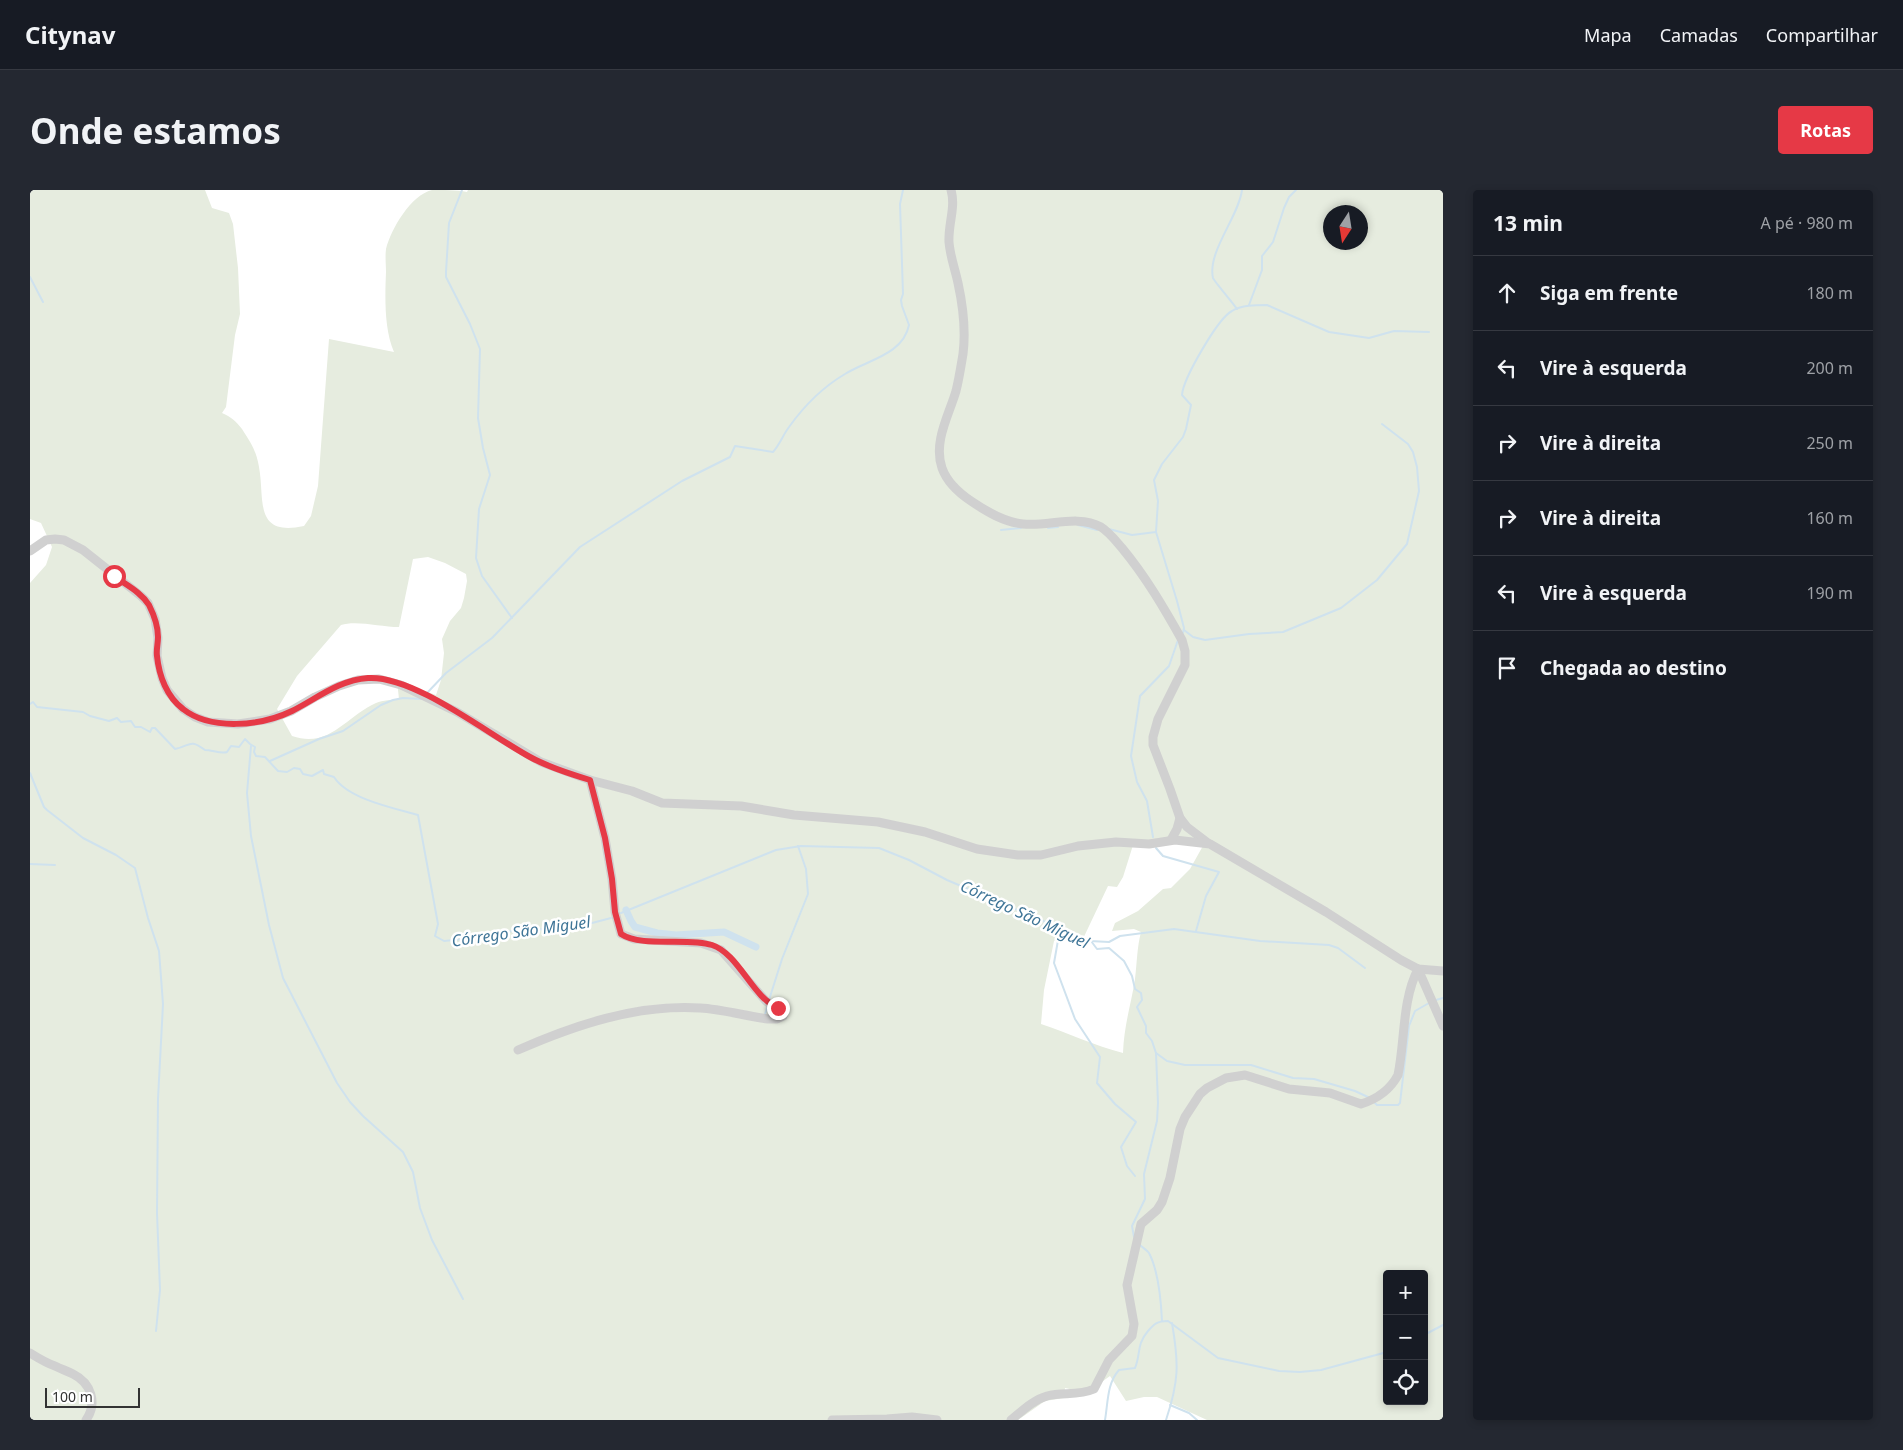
<!DOCTYPE html>
<html lang="pt">
<head>
<meta charset="utf-8">
<style>
	:root { --surface:#171b24; --page:#242831; --text:#f1f3f6; --muted:#9ea1a6; --line:#363941; --accent:#e63946 }
	body { margin:0; font-family:"Noto Sans",sans-serif; background:var(--page); color:var(--text) }
	.controls { position:absolute; right:15px; bottom:15px; display:grid; overflow:hidden; border-radius:5px; box-shadow:0 2px 8px #0003 }
	.controls button { width:45px; height:45px; display:grid; place-items:center; padding:0; border:0; border-bottom:1px solid var(--line); background:var(--surface); color:var(--text); font:25px sans-serif }
	.compass { position:absolute; left:1293px; top:15px; width:45px; height:45px; border-radius:50%; background:var(--surface); box-shadow:0 2px 8px #0003; rotate:192deg }
	.scale { position:absolute; left:15px; bottom:12px; width:95px; box-sizing:border-box; padding-left:5px; border:2px solid #333; border-top:0; font-size:14px; line-height:18px; white-space:nowrap; color:#333; -webkit-text-stroke:4px #fff; paint-order:stroke }
	.stop { position:absolute; width:15px; height:15px; margin:-11px; border:4px solid #e63946; border-radius:50%; background:#fff }
	.stop.end { background:#e63946; border-color:#fff; box-shadow:0 1px 5px #0008 }
	.list { margin:0; padding:0; list-style:none }
	h2 { display:flex; justify-content:space-between; align-items:center; height:65px; margin:0; padding:0 20px; font-size:21px }
	h2 small { font-size:16px; font-weight:400; color:var(--muted) }
	.list li { display:grid; grid-template-columns:32px 1fr auto; gap:15px; align-items:center; box-sizing:border-box; height:75px; padding:0 20px; border-top:1px solid var(--line) }
	.list b { display:block; font-size:19px; white-space:nowrap }
	.list em { font-size:16px; font-style:normal; color:var(--muted) }
	.icon { flex:none; width:28px; height:28px; fill:none; stroke:currentColor; stroke-width:2; stroke-linecap:round; stroke-linejoin:round }
	.map { position:relative; flex:none; width:1413px; height:1230px; overflow:hidden; border-radius:5px }
	header { display:flex; align-items:center; gap:30px; box-sizing:border-box; height:70px; padding:0 25px; background:var(--surface); border-bottom:1px solid var(--line) }
	header strong { font-size:24px }
	nav { display:flex; gap:28px; margin-inline-start:auto; font-size:18px }
	.intro { display:flex; align-items:center; justify-content:space-between; box-sizing:border-box; height:120px; padding:0 30px }
	h1 { margin:0; font-size:35px }
	.button { padding:12px 22px; border-radius:5px; background:var(--accent); color:#fff; font-size:18px; font-weight:700 }
	main { display:flex; gap:30px; padding:0 30px }
	aside { flex:1; background:var(--surface); border-radius:5px; box-shadow:0 2px 8px #0003 }
	.map>svg:first-child { display:block }
	.green { fill:#e6ecdf; fill-rule:evenodd }
	.lines { fill:none; stroke-linecap:round; stroke-linejoin:round }
	.stream { stroke:#cfe2ee; stroke-width:2 }
	.canal { stroke:#cfe2ee; stroke-width:7 }
	.minor { stroke:#d0d0d0; stroke-width:9 }
	.route { stroke:#e63946; stroke-width:6 }
	.labels { text-anchor:middle; dominant-baseline:central; stroke-width:5; stroke-linejoin:round; paint-order:stroke }
	.water-label { font-size:16px; font-style:italic; fill:#3f7597; stroke:#fff }
</style>
</head>
<body>
<header>
<strong>Citynav</strong>
<nav><a>Mapa</a><a>Camadas</a><a>Compartilhar</a></nav>
</header>
<div class="intro"><h1>Onde estamos</h1><a class="button">Rotas</a></div>
<main>
<div class="map">
<svg width="1413" height="1230" viewBox="0 0 1413 1230">
	<rect width="100%" height="100%" fill="#fff"/>
	<path class="green" d="M 0,0 L 175,0 L 182,18 L 199,23 L 203,34 L 208,78 L 210,124 L 205,145 L 196,217 L 192,223 C 201,227 206,231 212,239 C 221,253 226,260 229,277 C 235,309 223,347 274,336 L 281,326 L 288,296 L 299,149 L 364,162 C 354,139 355,107 356,82 C 356,75 355,66 356,59 C 361,39 381,5 402,0 C 412,0 427,0 437,2 L 438,0 L 1413,0 L 1413,1230 L 1177,1230 L 1127,1207 L 1114,1207 L 1096,1211 L 1080,1186 C 1062,1199 1058,1204 1035,1198 L 1034,1208 L 1015,1211 L 988,1230 L 0,1230 L 0,393 L 16,375 L 22,357 L 11,333 L 0,329 ZM 1300,22 L 1330,22 L 1330,52 L 1300,52 ZM 398,367 L 415,373 L 436,384 L 437,391 L 434,408 L 431,418 L 420,431 L 412,449 L 414,463 L 411,490 L 406,505 L 367,491 L 369,509 C 362,510 353,510 346,513 C 316,526 300,559 262,546 L 247,519 L 267,486 L 311,435 C 326,430 351,437 369,437 L 383,369 ZM 1104,652 L 1174,654 L 1160,679 L 1141,698 L 1133,699 L 1108,721 L 1085,733 L 1082,741 L 1104,739 L 1111,742 C 1107,757 1107,773 1105,789 C 1101,815 1094,835 1093,863 C 1065,856 1038,843 1011,834 L 1014,800 L 1024,751 L 1034,742 L 1041,744 L 1051,753 L 1078,696 L 1087,697 L 1093,687 ZM 1357,1084 L 1394,1084 L 1394,1211 L 1357,1211 Z"/>
	<g class="lines">
		<g class="stream">
			<path d="M 432,0 L 419,33 L 416,82 L 416,87 L 440,134 L 450,159 L 448,228 L 453,258 L 460,285 L 449,319 L 446,368 L 452,386 L 482,428"/>
			<path d="M 0,87 L 13,112"/>
			<path d="M 1219,115 L 1232,80 L 1232,66 L 1243,52 L 1254,18 L 1259,7 L 1266,0"/>
			<path d="M 1207,119 C 1203,113 1184,91 1183,88 C 1177,62 1209,26 1212,0"/>
			<path d="M 1048,335 L 1067,340"/>
			<path d="M 1018,338 L 1028,337"/>
			<path d="M 1079,339 L 1102,345 L 1126,342"/>
			<path d="M 971,340 L 991,338"/>
			<path d="M 1154,440 L 1163,447 L 1175,450 L 1219,444 L 1253,442 L 1311,418 L 1347,390 L 1377,354 L 1389,301 L 1387,277 L 1383,262 L 1378,254 L 1352,234"/>
			<path d="M 1153,443 L 1154,438 L 1147,411 L 1126,342 L 1128,311 L 1124,290 L 1132,274 L 1153,247 L 1156,239 L 1161,215 L 1152,205 C 1153,189 1188,128 1202,121 C 1211,115 1226,115 1237,115 L 1299,142 L 1339,148 L 1364,141 L 1399,142"/>
			<path d="M 397,503 L 416,483 L 462,448 L 550,357 L 652,291 L 700,267 L 705,256 L 743,262 C 750,254 753,245 759,237 C 774,216 793,197 815,184 C 837,170 873,165 879,135 L 872,116 L 871,110 L 873,104 L 870,14 L 873,0"/>
			<path d="M 0,514 L 3,512 L 7,517 L 53,522 L 60,526 L 79,531 L 87,528 L 91,532 L 101,531 L 105,537 L 111,537 L 120,542 L 122,538 L 125,538 L 145,559 C 161,556 159,548 175,560 C 182,560 191,564 197,562 L 201,556 L 209,557 L 215,549 L 220,554 L 225,557 L 224,562 L 226,566 L 235,567 L 248,581 L 257,582 L 264,578 L 270,579 L 273,584 L 282,586 L 293,580 L 294,584 L 304,587 C 318,609 363,618 388,625 L 408,734 L 405,746 L 414,751 L 444,748 L 487,740 L 508,740 L 532,735 L 562,733 L 581,728"/>
			<path d="M 221,556 L 217,603 L 221,646 L 239,735 L 253,788 L 307,893 L 320,912 L 333,926 L 373,962 L 383,982 L 390,1018 L 402,1050 L 433,1109"/>
			<path d="M 240,571 L 289,549 L 313,541 L 351,515 L 363,510 L 373,508 L 392,509"/>
			<path d="M 0,583 L 14,617 L 17,620 L 53,648 L 86,665 L 105,678 L 118,728 L 129,761 L 133,814 L 128,909 L 127,1023 L 130,1100 L 126,1141"/>
			<path d="M 1123,647 L 1117,611 L 1107,592 L 1101,566 L 1110,506 L 1139,476 L 1148,450"/>
			<path d="M 1126,658 L 1133,666 L 1189,682 L 1176,706 L 1166,741"/>
			<path d="M 0,674 L 25,675"/>
			<path d="M 591,723 L 746,660 L 771,656 L 849,658 L 879,670 L 917,690 L 1060,751 L 1079,752 L 1090,746 L 1144,739 L 1230,751 L 1299,755 L 1308,758 L 1335,778"/>
			<path d="M 1030,739 L 1024,773 L 1045,829 L 1070,867 L 1067,893 L 1085,914 L 1106,932 L 1091,957 L 1097,976 L 1105,986"/>
			<path d="M 1061,751 L 1067,759 L 1079,758 L 1094,771 L 1102,786 L 1105,799 L 1111,803 L 1112,810 L 1107,817 L 1116,836 L 1116,843 L 1122,851 L 1126,863 L 1137,871 L 1155,875 L 1221,875 L 1263,888 L 1284,889 L 1325,901 L 1340,908"/>
			<path d="M 739,810 L 752,769 L 778,704 L 776,679 L 768,656"/>
			<path d="M 1406,810 L 1413,808"/>
			<path d="M 735,824 L 738,815"/>
			<path d="M 1345,913 L 1347,915 L 1368,915 L 1370,913 L 1379,836 L 1385,821 L 1399,813"/>
			<path d="M 1104,1047 L 1102,1036 L 1115,1009 L 1114,984 L 1127,931 L 1128,913 L 1126,863"/>
			<path d="M 1110,1055 C 1113,1058 1117,1060 1119,1063 C 1129,1082 1131,1110 1132,1131"/>
			<path d="M 1394,1145 L 1413,1135"/>
			<path d="M 1140,1215 L 1159,1223 L 1167,1230"/>
			<path d="M 1075,1230 C 1078,1213 1077,1193 1089,1180 L 1105,1178 C 1111,1164 1106,1155 1118,1141 C 1124,1134 1127,1131 1138,1131 L 1188,1168 L 1249,1181 L 1270,1182 L 1291,1180 L 1357,1162"/>
			<path d="M 1136,1230 C 1149,1191 1149,1174 1142,1133"/>
		</g>
		<path class="canal" d="M 596,720 L 601,731 L 605,737 L 627,743 L 646,745 L 694,742 L 726,757"/>
		<g class="minor">
			<path d="M 921,0 C 926,17 918,34 919,52 C 920,66 925,79 928,93 C 933,116 936,140 933,164 C 931,176 929,189 926,201 C 919,225 903,252 912,278 C 917,292 929,303 941,311 C 957,322 974,332 993,334 C 1018,337 1047,324 1071,337 C 1079,342 1086,351 1092,358 C 1116,387 1134,418 1152,450 L 1155,461 L 1155,475 L 1128,529 L 1123,547 L 1123,555 L 1140,599 L 1150,628 L 1157,637 L 1178,653"/>
			<path d="M 0,361 L 16,350 L 25,349 L 34,350 L 53,360 L 111,406 L 118,413 L 125,429 L 128,448 L 127,466 L 132,488 L 137,500 L 153,519 L 165,527 L 178,532 L 208,534 L 240,529 L 261,521 L 285,507 L 309,496 L 328,490 L 349,489 L 371,495 L 427,522 L 511,572 L 560,590 L 602,601 L 632,613 L 711,616 L 764,625 L 848,632 L 895,642 L 947,659 L 988,665 L 1011,665 L 1048,656 L 1086,652 L 1119,654 L 1145,650 L 1180,654 L 1296,722 L 1371,770 L 1388,779 L 1413,781"/>
			<path d="M 1141,650 L 1147,639 L 1150,628"/>
			<path d="M 1388,779 L 1413,836"/>
			<path d="M 488,860 C 545,835 607,814 670,818 C 692,819 715,826 738,829 L 747,829 L 753,826 L 751,821 L 736,811 L 691,760 L 671,753 L 604,749 L 591,744 L 585,722 L 582,689 L 575,648 L 560,590"/>
			<path d="M 0,1163 C 8,1168 16,1173 25,1176 C 31,1179 37,1181 43,1184 C 61,1193 68,1213 56,1230"/>
			<path d="M 802,1230 L 857,1229 L 882,1227 L 907,1230"/>
			<path d="M 981,1230 C 992,1221 1003,1210 1017,1206 C 1033,1202 1048,1206 1064,1199 L 1079,1170 L 1102,1146 L 1104,1134 L 1097,1095 L 1111,1034 L 1127,1020 L 1132,1012 L 1140,988 L 1150,939 L 1155,927 L 1170,904 L 1177,898 L 1196,888 L 1215,885 L 1259,899 L 1300,903 L 1331,914 C 1347,909 1360,900 1368,885 C 1375,851 1372,810 1388,779"/>
		</g>
	</g>
	<g class="lines">
		<path class="route" d="M 84,386 C 96,395 111,402 119,415 C 124,425 128,436 128,447 C 128,454 126,460 127,466 C 129,486 137,507 153,519 C 181,541 231,536 262,521 C 286,509 309,490 338,488 C 384,485 459,545 500,567 C 518,577 540,584 560,590 L 575,648 L 582,689 L 585,722 L 591,744 C 612,758 657,747 682,755 C 709,764 722,807 748,818"/>
	</g>
	<g class="labels">
		<g class="water-label">
			<text transform="translate(995 724) rotate(25)">Córrego São Miguel</text>
			<text transform="translate(491 741) rotate(-8)">Córrego São Miguel</text>
		</g>
	</g>
</svg>
<div class="controls">
<button>+</button>
<button>−</button>
<button><svg class="icon" aria-label="locate" viewBox="0 0 24 24"><circle cx="12" cy="12" r="6"/><path d="M12 2v4M12 18v4M2 12h4M18 12h4"/></svg></button>
</div>
<svg class="compass" viewBox="-18 -18 36 36"><path d="M0-13l5 13h-10z" fill="#e53935"/><path d="M0 13l5-13h-10z" fill="#9ea1a6"/></svg>
<div class="scale">100 m</div>
<div class="stop" style="left:84px;top:386px"></div>
<div class="stop end" style="left:748px;top:818px"></div>
</div>
<aside>
<h2>13 min<small>A pé · 980 m</small></h2>
<ul class="list">
<li><svg class="icon" aria-label="ahead" viewBox="0 0 24 24"><path d="M12 20V5M6 11l6-6 6 6"/></svg><div><b>Siga em frente</b></div><em>180 m</em></li>
<li><svg class="icon" aria-label="left" viewBox="0 0 24 24"><path d="M17 20v-9H6M10 6l-5 5 5 5"/></svg><div><b>Vire à esquerda</b></div><em>200 m</em></li>
<li><svg class="icon" aria-label="right" viewBox="0 0 24 24"><path d="M7 20v-9h11M14 6l5 5-5 5"/></svg><div><b>Vire à direita</b></div><em>250 m</em></li>
<li><svg class="icon" aria-label="right" viewBox="0 0 24 24"><path d="M7 20v-9h11M14 6l5 5-5 5"/></svg><div><b>Vire à direita</b></div><em>160 m</em></li>
<li><svg class="icon" aria-label="left" viewBox="0 0 24 24"><path d="M17 20v-9H6M10 6l-5 5 5 5"/></svg><div><b>Vire à esquerda</b></div><em>190 m</em></li>
<li><svg class="icon" aria-label="arrive" viewBox="0 0 24 24"><path d="M6 21V4h12l-3 4 3 4H6"/></svg><div><b>Chegada ao destino</b></div></li>
</ul>
</aside>
</main>
</body>
</html>
